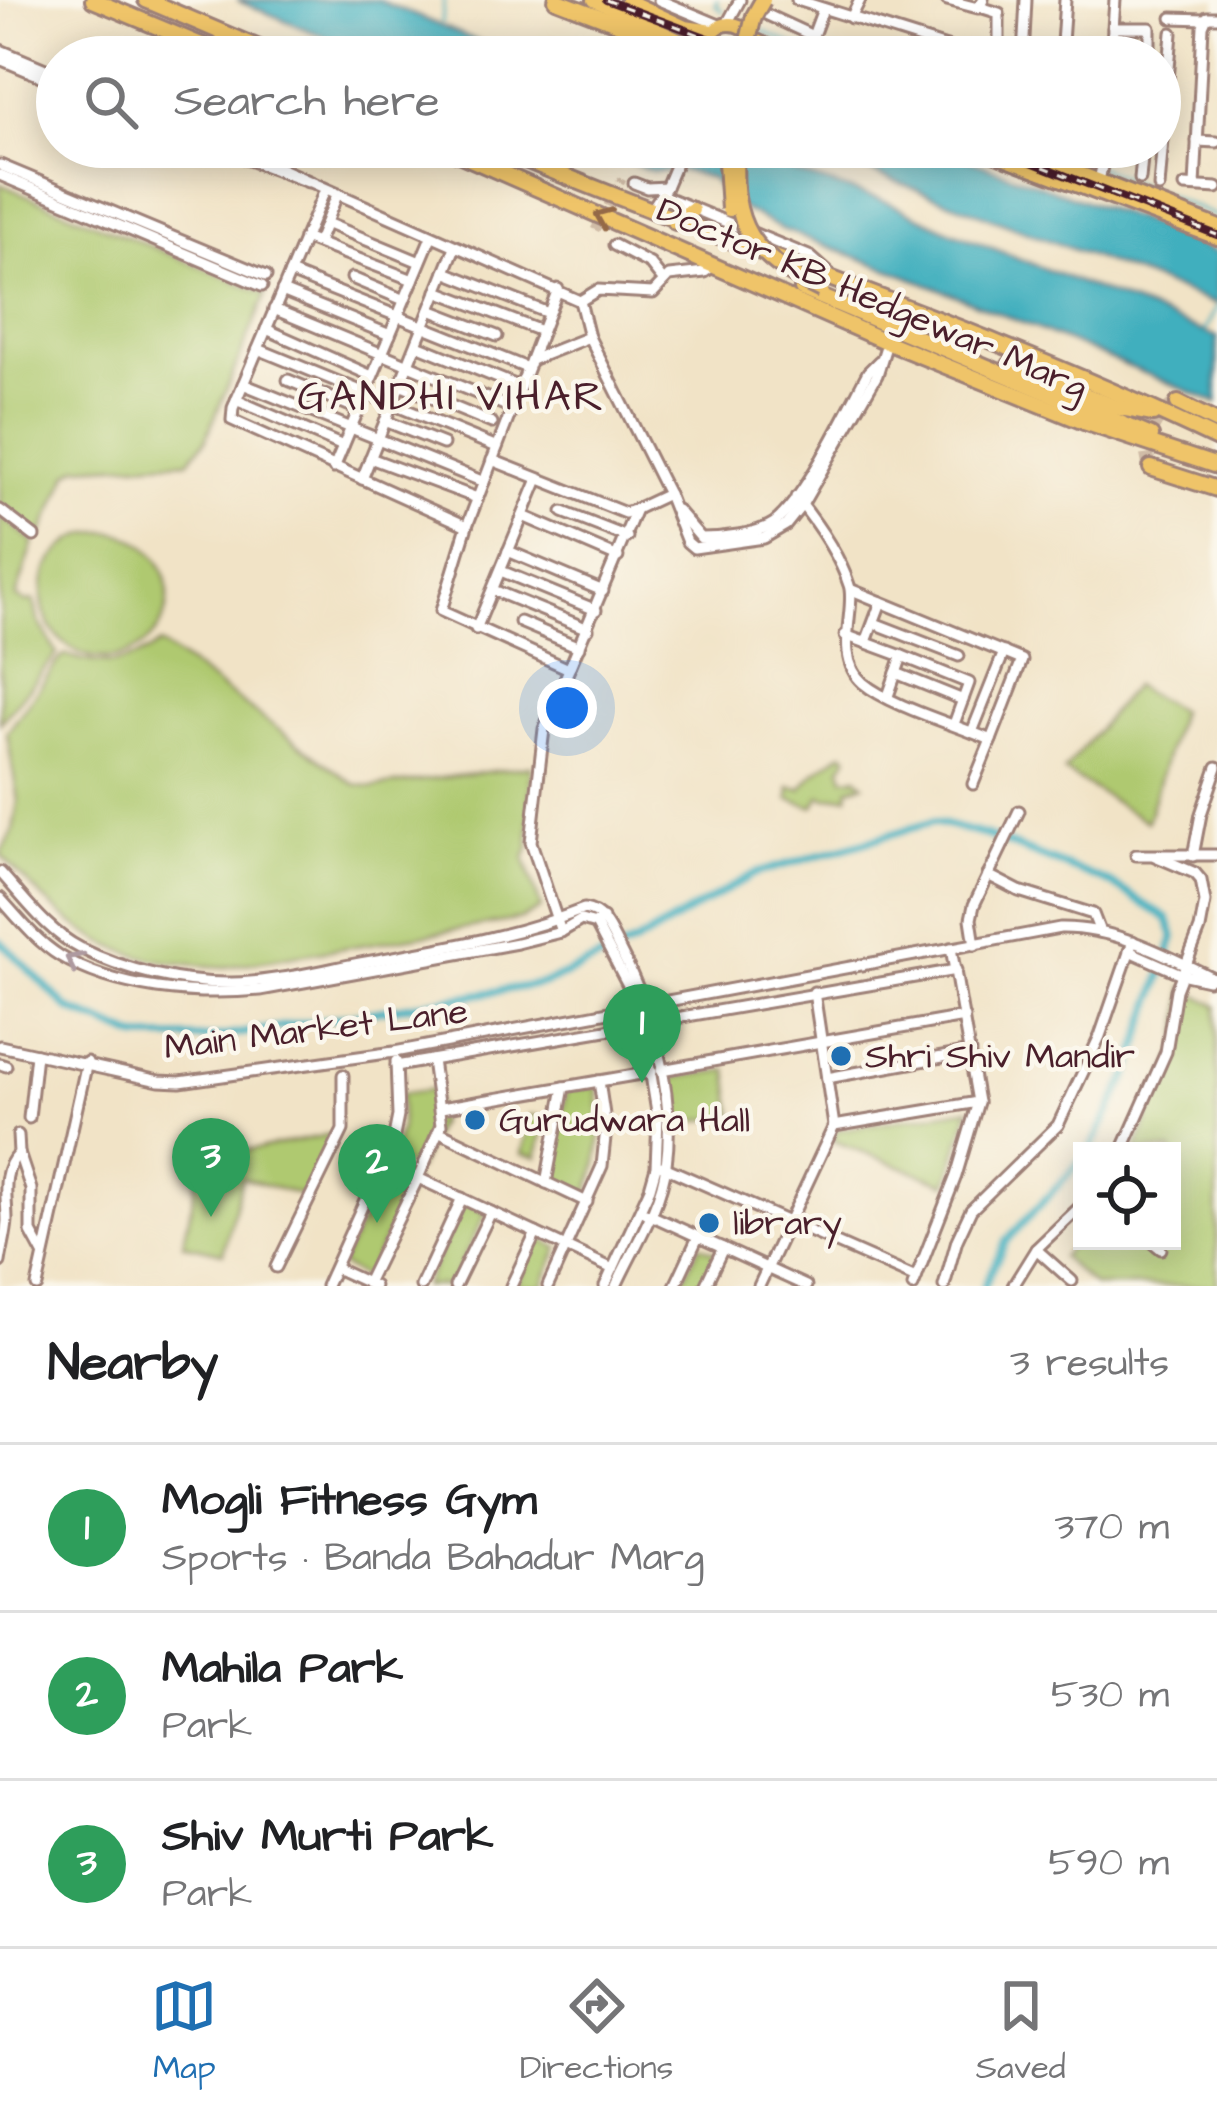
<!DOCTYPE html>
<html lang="en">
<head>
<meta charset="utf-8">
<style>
	:root { --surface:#fff; --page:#f2f2f2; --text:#202124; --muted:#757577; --line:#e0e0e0; --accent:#1f6fb2 }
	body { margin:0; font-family:"Architects Daughter",sans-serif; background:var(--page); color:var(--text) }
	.controls { position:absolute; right:36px; bottom:36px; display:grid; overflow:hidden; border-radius:0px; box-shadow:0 6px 30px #0003 }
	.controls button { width:108px; height:108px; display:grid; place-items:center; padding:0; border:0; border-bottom:3px solid var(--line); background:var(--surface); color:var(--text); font:60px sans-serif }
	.you { position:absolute; left:567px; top:708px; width:42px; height:42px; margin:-30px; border:9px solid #fff; border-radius:50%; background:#1a73e8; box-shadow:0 0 0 18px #1a73e833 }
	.badge { display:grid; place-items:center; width:78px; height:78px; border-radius:50%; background:var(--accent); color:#fff; font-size:39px; font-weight:700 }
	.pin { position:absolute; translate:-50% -99px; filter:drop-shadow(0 3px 6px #0008) }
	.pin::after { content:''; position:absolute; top:63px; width:42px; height:36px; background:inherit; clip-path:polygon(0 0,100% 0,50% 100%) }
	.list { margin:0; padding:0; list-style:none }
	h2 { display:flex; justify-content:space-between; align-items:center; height:156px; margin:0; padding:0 48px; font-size:51px }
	h2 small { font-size:39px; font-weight:400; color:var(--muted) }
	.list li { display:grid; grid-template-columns:78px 1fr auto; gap:36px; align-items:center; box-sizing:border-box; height:168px; padding:0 48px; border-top:3px solid var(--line) }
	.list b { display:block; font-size:45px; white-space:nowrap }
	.list p { margin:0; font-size:39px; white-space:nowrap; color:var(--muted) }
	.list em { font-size:39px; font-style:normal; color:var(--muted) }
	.icon { flex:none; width:66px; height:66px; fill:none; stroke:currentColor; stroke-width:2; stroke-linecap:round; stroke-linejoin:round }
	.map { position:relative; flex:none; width:1217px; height:1286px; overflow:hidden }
	.search { position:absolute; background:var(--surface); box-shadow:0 6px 30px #0003; left:36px; right:36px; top:36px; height:132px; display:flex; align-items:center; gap:30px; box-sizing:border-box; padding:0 42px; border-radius:66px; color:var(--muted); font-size:45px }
	.sheet { height:660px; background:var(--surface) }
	nav { display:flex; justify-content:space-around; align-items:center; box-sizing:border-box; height:168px; border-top:3px solid var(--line); background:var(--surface); font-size:33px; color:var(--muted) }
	nav a { display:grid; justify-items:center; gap:6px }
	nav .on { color:var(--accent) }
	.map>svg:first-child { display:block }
	.green { fill:#afc96f; stroke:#7c744d; stroke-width:3 }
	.water { fill:#41afbe; stroke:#466774; stroke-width:3 }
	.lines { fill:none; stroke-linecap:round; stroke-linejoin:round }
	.stream { stroke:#41afbe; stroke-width:3 }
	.canal { stroke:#41afbe; stroke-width:8 }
	.minor-tunnel { stroke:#d0bca7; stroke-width:9; stroke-dasharray:9 4.5; stroke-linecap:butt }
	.highway-tunnel { stroke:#d0bca7; stroke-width:14; stroke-dasharray:14 7; stroke-linecap:butt }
	.minor-casing { stroke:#9e8178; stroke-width:15 }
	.major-casing { stroke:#9e8178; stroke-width:18 }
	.highway-casing { stroke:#9e8178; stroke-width:20 }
	.minor { stroke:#fff; stroke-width:9 }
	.major { stroke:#efc469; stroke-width:12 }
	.highway { stroke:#efc469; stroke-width:14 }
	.rail-casing { stroke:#4a1f2b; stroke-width:8 }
	.rail { stroke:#fbf7ec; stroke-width:3; stroke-dasharray:9; stroke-linecap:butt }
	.highway-bridge-casing { stroke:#9e8178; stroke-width:20; stroke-linecap:butt }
	.highway-bridge { stroke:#efc469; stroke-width:14 }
	.oneway { stroke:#946947 }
	.oneway2 { stroke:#ae9aa0 }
	.poi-dot { fill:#1f6fb2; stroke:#fbf7ec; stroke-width:4.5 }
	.labels { text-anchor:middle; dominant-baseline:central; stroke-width:9; stroke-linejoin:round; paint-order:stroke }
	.street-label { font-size:36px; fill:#4a1f2b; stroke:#fbf7ec }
	.poi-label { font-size:36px; fill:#4a1f2b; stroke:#fbf7ec; text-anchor:start }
	.quarter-label { font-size:42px; letter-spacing:3px; fill:#4a1f2b; stroke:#fbf7ec }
</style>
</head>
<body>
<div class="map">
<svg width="1217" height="1286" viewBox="0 0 1217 1286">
	<rect width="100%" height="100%" fill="#fbf7ec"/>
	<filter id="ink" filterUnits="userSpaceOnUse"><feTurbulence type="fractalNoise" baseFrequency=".00833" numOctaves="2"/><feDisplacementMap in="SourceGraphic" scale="24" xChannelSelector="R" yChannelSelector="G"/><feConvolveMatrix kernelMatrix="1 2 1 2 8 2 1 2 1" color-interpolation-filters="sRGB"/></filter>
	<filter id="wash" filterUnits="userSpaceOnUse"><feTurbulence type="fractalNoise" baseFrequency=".004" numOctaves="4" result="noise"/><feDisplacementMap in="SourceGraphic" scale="48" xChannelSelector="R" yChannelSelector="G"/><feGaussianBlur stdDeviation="2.7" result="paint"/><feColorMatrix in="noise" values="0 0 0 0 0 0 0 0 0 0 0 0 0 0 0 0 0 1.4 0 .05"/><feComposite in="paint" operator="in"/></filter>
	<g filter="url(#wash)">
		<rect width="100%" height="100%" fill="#f1e3c6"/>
		<g class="green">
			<path d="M 0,184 L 266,294 L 205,441 L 188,461 L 78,467 L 69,473 L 41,536 L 0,505 Z"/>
			<path d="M 0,516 L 34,542 L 16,597 L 26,602 L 34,601 L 38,620 L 57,654 L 0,723 Z"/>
			<circle cx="105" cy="595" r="63"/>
			<path d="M 160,644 L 354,784 L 373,787 L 531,766 L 529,848 L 525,859 L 541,908 L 522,919 L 226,967 C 110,962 77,937 0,854 L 13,830 L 18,801 L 7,733 L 59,660 L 66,655 C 102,667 128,666 160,644 Z"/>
			<path d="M 1133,686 L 1179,711 L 1147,822 L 1064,771 Z"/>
			<path d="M 843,752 L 848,757 L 841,767 L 844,778 L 857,777 L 864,784 L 849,788 L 848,796 L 826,798 L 821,795 L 814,807 L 789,799 L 790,787 L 801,789 L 814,773 Z"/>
			<path d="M 1184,987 L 1217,1006 L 1217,1286 L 1094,1286 L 1061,1257 L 1082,1231 L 1082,1241 L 1172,1241 L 1172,1151 L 1136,1151 L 1179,1041 Z"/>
			<path d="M 728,1070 L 734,1116 L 677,1123 L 671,1078 Z"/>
			<path d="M 597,1086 C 602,1127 603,1157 587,1195 L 551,1178 L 567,1090 Z"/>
			<path d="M 435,1089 L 438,1122 L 417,1170 L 390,1157 L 401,1128 L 401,1094 Z"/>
			<path d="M 970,1108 L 947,1184 L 834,1141 L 836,1130 Z"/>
			<path d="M 530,1115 L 545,1118 L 537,1157 L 522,1154 Z"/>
			<path d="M 337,1133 L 306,1197 L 242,1178 L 223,1253 L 183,1244 L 201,1160 Z"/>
			<path d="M 389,1169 L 414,1180 L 365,1278 L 340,1265 Z"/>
			<path d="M 463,1202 L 486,1213 L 450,1286 L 424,1286 Z"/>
			<path d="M 539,1238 L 559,1248 L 542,1286 L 516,1286 Z"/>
			<path d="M 700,1245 L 717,1253 L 701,1286 L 680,1286 Z"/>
		</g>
		<g class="water">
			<path d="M 236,0 L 378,0 L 516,57 L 373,57 Z"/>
			<path d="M 588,147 L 745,147 L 792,172 L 888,202 L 952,232 L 1217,337 L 1217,403 L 923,282 L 781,229 L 728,201 L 711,178 L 680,170 L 652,171 Z"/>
			<path d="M 807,147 L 933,147 L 1139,220 L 1217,253 L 1217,305 Z"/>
		</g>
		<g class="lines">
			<g class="stream">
				<path d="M 717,0 L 716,6 L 723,11"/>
				<path d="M 442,22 L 444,0"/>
				<path d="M 760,30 L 818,57"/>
				<path d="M 1051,147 L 1217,217"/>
				<path d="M 1205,331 L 1217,306"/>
			</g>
			<g class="canal">
				<path d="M 0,941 L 69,1009 L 139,1038 L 213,1038 L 546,983 L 636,943 L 754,874 L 933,822 L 985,835 L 1112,884 L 1168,919 L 1174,937 L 1131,1069 L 1090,1151"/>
				<path d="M 984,1286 L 1006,1241 L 1082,1160"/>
			</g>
		</g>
	</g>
	<g filter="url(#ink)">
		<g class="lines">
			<path class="minor-tunnel" d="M 595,230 L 622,179"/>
			<path class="highway-tunnel" d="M 1151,468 C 1139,444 1154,414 1178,403"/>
			<g class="minor-casing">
				<g id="minor">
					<path d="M 659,0 L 719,25"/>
					<path d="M 797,0 L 959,51 L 1003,57"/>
					<path d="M 947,0 L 978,8 L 983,0"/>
					<path d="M 980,7 L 999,13 L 999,57"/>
					<path d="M 761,12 L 813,36"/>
					<path d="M 851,18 L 860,0"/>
					<path d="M 1172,18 L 1205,19"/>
					<path d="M 728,22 L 740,0"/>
					<path d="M 1113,28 L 1150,28 L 1150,57"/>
					<path d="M 808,49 L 823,9"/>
					<path d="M 0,50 L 57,74"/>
					<path d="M 1023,57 L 1026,0"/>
					<path d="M 1061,57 L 1065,0"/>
					<path d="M 1111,57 L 1115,0"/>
					<path d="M 0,59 L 57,83"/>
					<path d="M 1197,141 L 1217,142"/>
					<path d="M 214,147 L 308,182"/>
					<path d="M 232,147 L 580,301"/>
					<path d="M 0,165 L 266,276"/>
					<path d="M 0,175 L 262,286"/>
					<path d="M 1140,179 L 1143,147"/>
					<path d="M 1099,181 L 1106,147"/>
					<path d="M 634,183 L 647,188 L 666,187"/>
					<path d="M 1185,186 L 1217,188"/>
					<path d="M 1195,186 L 1203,26 L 1207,17 L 1217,17"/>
					<path d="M 1159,187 L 1172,33"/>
					<path d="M 325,190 L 233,408 L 232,420 L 467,526 L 441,611 L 569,669"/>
					<path d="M 661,195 L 811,257 L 829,273"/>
					<path d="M 650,212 L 666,187 L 683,147"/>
					<path d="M 326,223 L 420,262"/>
					<path d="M 304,238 L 413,280"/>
					<path d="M 318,242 L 337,195"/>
					<path d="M 614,245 L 650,264 L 662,279"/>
					<path d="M 445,272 L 548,313"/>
					<path d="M 290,273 L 527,368"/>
					<path d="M 352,278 L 404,300"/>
					<path d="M 282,291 L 390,335"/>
					<path d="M 437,291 L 541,331"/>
					<path d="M 274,309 L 512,408"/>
					<path d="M 430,310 L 497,336"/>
					<path d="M 266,329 L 372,376"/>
					<path d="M 417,345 L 520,387"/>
					<path d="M 258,349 L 497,447"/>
					<path d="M 531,360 L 589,337"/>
					<path d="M 288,380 L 358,409"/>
					<path d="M 243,384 L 484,482"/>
					<path d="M 400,385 L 492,423"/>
					<path d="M 236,400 L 343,446"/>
					<path d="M 385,421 L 443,444"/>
					<path d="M 370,458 L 477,498"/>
					<path d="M 492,460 L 625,513 L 636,509"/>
					<path d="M 334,468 L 431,237"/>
					<path d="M 362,479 L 455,247"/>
					<path d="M 668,494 L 687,542 L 694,548 L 764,538 L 786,525 L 802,505 L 877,375 L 887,343"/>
					<path d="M 796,497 C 816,522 839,554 849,585 C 857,607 833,657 863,683 C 890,706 957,725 991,740 L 973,784"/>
					<path d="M 0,510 L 34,536"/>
					<path d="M 677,510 L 701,538 C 721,538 756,535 774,523 C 805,500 848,409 868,372 L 879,361"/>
					<path d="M 563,512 L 627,537"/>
					<path d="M 523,516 L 618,557"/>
					<path d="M 467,526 L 558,289"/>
					<path d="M 508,551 L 603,591"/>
					<path d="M 501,571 L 596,610"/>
					<path d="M 493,590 L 588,629"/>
					<path d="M 852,590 L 1022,660 L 991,740"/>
					<path d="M 520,622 L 579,647"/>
					<path d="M 874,623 L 959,656"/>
					<path d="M 476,629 L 538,479"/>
					<path d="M 845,635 L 902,656 L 888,696"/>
					<path d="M 866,642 L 881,602"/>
					<path d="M 902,656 L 969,683 L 954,724"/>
					<path d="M 896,673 L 963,700"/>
					<path d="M 972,732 L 1004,652"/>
					<path d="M 1136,855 L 1217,855"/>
					<path d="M 1193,856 L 1201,814 L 1217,767"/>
					<path d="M 0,872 C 24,898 47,931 80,948 C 123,970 183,984 232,983 C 275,982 318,971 360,963 C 436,949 512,938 584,909 C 604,912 610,931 619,948 C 652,1010 676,1093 666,1165 C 661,1207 633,1248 616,1286"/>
					<path d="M 988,875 L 1019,891 L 1093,914 L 1100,932"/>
					<path d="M 0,898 C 18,918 36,941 60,956 C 116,990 196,996 260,990 L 517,943 L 561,932 L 581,920 L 596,924 L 603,918"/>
					<path d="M 596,924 L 640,1008 L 658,1118 L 656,1167 L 650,1188 L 605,1286"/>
					<path d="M 561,932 L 531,842 L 544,729 L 636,509 L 668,494 L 589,337 L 580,301 L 598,290 L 653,293 L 669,276 L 705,272 L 714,265"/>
					<path d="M 975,945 L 971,919 L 974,905 L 1019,811"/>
					<path d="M 1129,951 L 1181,974 L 1208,980"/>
					<path d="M 0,1046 L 159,1081 L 180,1082 L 394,1052 L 1060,928 C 1115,927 1168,956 1217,980"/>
					<path d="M 432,1060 L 441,1125 L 418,1178 L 613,1269"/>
					<path d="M 0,1064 L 6,1066"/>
					<path d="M 396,1066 L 956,970"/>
					<path d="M 661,1070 L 964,1017"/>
					<path d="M 827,1078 L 970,1052"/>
					<path d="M 441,1108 L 652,1072"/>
					<path d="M 29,1118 L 36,1054"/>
					<path d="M 834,1126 L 978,1102"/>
					<path d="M 440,1132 L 587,1202"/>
					<path d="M 1122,1151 L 1166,1052 L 1176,990 L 1200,929 L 1205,902 L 1201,880 L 1195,873 L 1155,856"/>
					<path d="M 19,1153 L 31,1189 L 31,1232 L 43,1254"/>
					<path d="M 662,1166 L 916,1278"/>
					<path d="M 546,1183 L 564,1087"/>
					<path d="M 646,1213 L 806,1286"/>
					<path d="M 1151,1241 L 1161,1249"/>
					<path d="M 1036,1249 L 1072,1281"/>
					<path d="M 0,1262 C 2,1248 6,1235 7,1221 C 7,1196 0,1172 19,1153 L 18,1135"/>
					<path d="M 276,1267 L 343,1130 L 343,1075"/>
					<path d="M 335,1268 L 374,1286"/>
					<path d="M 367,1283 L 418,1178 L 384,1162"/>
					<path d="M 37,1286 L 87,1062"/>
					<path d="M 326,1286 L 394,1136 L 398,1116 L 396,1061"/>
					<path d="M 421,1286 L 462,1198"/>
					<path d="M 455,1286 L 491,1212"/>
					<path d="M 511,1286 L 536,1233"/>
					<path d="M 548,1286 L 602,1166 L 606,1128 L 599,1081"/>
					<path d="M 675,1286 L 698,1237"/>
					<path d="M 705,1286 L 723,1248"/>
					<path d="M 759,1286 L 834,1126 L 814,992"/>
					<path d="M 913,1286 L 956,1176 L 978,1102 L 951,948"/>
					<path d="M 944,1286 L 957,1240 L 971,1210 L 1058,1125 L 1100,1036 L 1133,941"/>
					<path d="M 1013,1286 L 1036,1249 L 1082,1205"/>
				</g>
			</g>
			<g class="major-casing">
				<g id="major">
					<path d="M 594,0 L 709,54"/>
					<path d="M 627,0 L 685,27 L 712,31"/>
					<path d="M 753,39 L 790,57"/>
					<path d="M 709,55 C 704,26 732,13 751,35 L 750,57"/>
					<path d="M 975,147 L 1217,238"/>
					<path d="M 1012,147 L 1217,226"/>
				</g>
			</g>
			<g class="highway-casing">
				<g id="highway">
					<path d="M 93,0 L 230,57"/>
					<path d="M 146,0 L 280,57"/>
					<path d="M 556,0 L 663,41 L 684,57"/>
					<path d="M 443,147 L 894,345 L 1084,422 L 1217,466"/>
					<path d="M 494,147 C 734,248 982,326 1217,439"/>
					<path d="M 675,222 L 692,210"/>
					<path d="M 802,289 L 1151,436"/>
					<path d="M 1010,365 L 1115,407 L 1153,414"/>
					<path d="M 1178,403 L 1217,422"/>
					<path d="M 1151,468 L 1217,489"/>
				</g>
			</g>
			<use href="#minor" class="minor"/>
			<use href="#major" class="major"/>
			<use href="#highway" class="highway"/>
			<g class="rail-casing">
				<g id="rail">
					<path d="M 606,0 L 759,57"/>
					<path d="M 993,147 L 1217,235"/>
				</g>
			</g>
			<use href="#rail" class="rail"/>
			<g class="highway-bridge-casing">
				<g id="highway-bridge">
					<path d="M 744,57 L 754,16 L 763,0"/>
					<path d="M 725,147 L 729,209"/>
					<path d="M 736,147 C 731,227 750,255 821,290"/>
				</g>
			</g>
			<use href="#highway-bridge" class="highway-bridge"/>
		</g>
		<defs><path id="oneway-chevron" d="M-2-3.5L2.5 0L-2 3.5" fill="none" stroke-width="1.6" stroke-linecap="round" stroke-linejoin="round" transform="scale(3)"/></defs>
		<use class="oneway" href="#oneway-chevron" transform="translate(603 217) rotate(-157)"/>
		<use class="oneway2" href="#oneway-chevron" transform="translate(74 961) rotate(-154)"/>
	</g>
	<g class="poi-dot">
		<circle cx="841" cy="1056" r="12"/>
		<circle cx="475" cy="1120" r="12"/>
		<circle cx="709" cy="1223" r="12"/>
	</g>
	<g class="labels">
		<g class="street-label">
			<text transform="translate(872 299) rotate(23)">Doctor KB Hedgewar Marg</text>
			<text transform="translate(316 1030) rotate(-7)">Main Market Lane</text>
		</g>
		<g class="poi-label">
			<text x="865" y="1056">Shri Shiv Mandir</text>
			<text x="499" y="1120">Gurudwara Hall</text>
			<text x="733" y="1223">library</text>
		</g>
		<g class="quarter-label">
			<text x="452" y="398">GANDHI VIHAR</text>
		</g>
	</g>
</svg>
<div class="controls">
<button><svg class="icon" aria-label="locate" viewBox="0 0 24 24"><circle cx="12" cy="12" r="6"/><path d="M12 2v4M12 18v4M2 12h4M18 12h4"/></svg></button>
</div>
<div class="you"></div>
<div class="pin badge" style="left:642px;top:1083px;background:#2e9e5b">1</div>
<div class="pin badge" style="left:377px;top:1223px;background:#2e9e5b">2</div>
<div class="pin badge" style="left:211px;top:1217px;background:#2e9e5b">3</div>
<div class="search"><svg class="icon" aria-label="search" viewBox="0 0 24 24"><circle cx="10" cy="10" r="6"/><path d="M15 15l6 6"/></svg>Search here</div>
</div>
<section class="sheet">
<h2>Nearby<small>3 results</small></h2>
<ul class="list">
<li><span class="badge" style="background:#2e9e5b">1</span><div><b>Mogli Fitness Gym</b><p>Sports · Banda Bahadur Marg</p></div><em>370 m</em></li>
<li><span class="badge" style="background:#2e9e5b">2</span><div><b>Mahila Park</b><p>Park</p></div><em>530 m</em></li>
<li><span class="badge" style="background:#2e9e5b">3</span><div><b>Shiv Murti Park</b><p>Park</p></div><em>590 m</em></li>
</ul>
</section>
<nav>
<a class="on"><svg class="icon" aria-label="map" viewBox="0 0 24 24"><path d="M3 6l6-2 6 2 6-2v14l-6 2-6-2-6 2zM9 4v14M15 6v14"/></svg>Map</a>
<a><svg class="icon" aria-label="directions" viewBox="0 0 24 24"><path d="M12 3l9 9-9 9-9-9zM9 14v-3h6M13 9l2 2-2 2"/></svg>Directions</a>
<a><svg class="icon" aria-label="saved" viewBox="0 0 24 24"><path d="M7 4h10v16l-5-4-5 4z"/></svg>Saved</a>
</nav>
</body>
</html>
